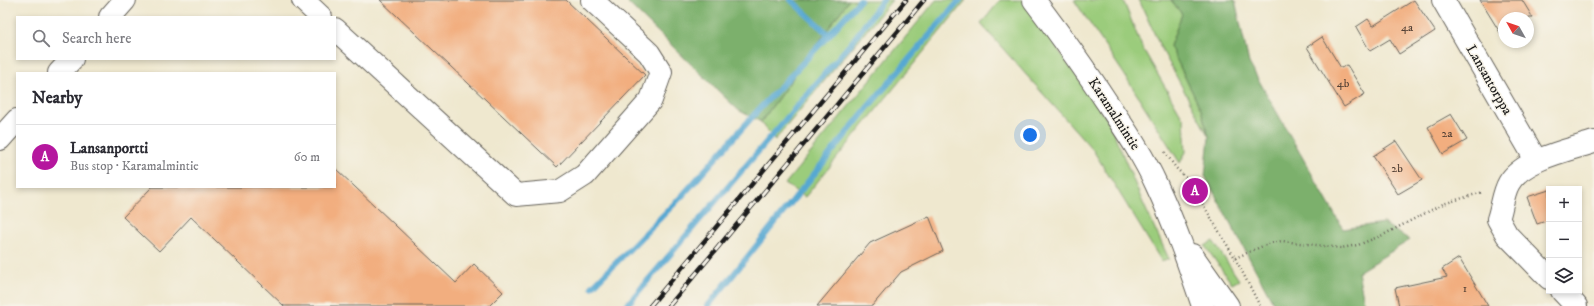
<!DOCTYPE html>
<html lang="en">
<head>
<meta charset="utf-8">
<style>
	:root { --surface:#fff; --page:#f7f7f7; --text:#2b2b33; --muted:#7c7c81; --line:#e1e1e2; --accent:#b5179e }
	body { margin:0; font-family:"IM FELL DW Pica",serif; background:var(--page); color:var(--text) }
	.controls { position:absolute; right:12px; bottom:12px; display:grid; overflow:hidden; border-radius:0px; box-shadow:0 2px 6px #0003 }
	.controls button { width:36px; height:36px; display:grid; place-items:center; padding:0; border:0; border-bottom:1px solid var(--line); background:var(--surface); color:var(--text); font:20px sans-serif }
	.compass { position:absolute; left:1498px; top:12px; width:36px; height:36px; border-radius:50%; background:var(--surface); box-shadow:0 2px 6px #0003; rotate:310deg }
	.you { position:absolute; left:1030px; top:135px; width:14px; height:14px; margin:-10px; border:3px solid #fff; border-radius:50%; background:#1a73e8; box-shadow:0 0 0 6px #1a73e833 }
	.badge { display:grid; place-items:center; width:26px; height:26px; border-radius:50%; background:var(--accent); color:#fff; font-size:13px; font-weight:700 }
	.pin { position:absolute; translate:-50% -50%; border:2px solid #fff; box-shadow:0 1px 4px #0006 }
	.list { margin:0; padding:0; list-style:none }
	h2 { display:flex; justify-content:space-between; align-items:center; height:52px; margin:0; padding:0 16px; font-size:17px }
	h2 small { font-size:13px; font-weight:400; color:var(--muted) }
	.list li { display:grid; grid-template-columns:26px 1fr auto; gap:12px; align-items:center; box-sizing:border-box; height:64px; padding:0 16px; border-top:1px solid var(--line) }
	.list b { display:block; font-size:15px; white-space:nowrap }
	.list p { margin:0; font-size:13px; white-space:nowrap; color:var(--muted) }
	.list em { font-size:13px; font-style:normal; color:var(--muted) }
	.icon { flex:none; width:22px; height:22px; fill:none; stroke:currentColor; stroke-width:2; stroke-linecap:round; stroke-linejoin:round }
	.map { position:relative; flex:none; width:1594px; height:306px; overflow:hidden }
	.search { position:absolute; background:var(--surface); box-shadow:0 2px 6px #0003; left:16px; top:16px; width:320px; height:44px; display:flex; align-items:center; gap:10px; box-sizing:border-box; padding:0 14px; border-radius:0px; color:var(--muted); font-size:15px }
	.panel { position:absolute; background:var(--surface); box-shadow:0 2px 6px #0003; left:16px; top:72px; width:320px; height:116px; border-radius:0px }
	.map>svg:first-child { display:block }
	.green { fill:#9bcc7c; stroke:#5c744c }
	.forest { fill:#7cb06c; stroke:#4c6644 }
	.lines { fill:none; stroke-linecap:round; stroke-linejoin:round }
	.stream { stroke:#57a8d2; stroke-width:6 }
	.building { fill:#f2ae7f }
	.minor-casing { stroke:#66635b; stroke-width:24 }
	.path { stroke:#66635b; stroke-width:2.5; stroke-dasharray:1 3; stroke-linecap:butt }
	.minor { stroke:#fff; stroke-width:22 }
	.rail-casing { stroke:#1c1c1c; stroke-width:4.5 }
	.rail { stroke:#f7f3e8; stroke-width:3; stroke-dasharray:9; stroke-linecap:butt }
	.labels { text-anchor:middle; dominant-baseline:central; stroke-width:3; stroke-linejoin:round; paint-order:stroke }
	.number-label { font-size:12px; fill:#524035 }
	.street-label { font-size:14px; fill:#1c1c1c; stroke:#f7f3e8 }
</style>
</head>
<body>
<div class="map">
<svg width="1594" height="306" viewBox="0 0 1594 306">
	<rect width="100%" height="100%" fill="#f7f3e8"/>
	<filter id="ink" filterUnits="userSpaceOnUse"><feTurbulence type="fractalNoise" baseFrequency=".025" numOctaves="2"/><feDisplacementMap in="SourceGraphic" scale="8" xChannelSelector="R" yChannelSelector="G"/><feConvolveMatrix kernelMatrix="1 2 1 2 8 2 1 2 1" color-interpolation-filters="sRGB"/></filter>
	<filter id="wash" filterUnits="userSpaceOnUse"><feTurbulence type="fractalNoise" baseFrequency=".012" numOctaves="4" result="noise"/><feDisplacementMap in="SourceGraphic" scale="16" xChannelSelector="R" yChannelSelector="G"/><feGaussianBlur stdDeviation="0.9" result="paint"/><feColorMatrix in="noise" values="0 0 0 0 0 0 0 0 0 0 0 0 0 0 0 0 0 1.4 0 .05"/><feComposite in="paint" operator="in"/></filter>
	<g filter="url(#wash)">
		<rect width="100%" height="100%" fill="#efe8cf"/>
		<g class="green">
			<path d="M 849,0 L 892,0 L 775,140 L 761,122 Z"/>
			<path d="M 936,0 L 966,0 L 805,197 L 785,184 Z"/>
			<path d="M 1000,0 L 1023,0 L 1109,122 L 1143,203 L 1169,259 L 1162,262 L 1093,150 L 981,24 Z"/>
			<path d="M 1074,0 L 1123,0 L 1142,47 L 1184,120 L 1186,152 L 1180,163 L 1124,74 Z"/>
			<path d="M 1139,0 L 1171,0 L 1182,14 L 1170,46 L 1201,110 L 1209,137 L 1160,46 Z"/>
			<path d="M 1213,241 L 1239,280 L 1232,284 L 1205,246 Z"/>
		</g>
		<g class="forest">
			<path d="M 625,0 L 849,0 L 761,122 L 738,110 Z"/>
			<path d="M 1171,0 L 1235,0 L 1249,63 L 1343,229 L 1383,223 L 1410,240 L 1358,272 L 1365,306 L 1275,306 L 1205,176 L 1209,137 L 1201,110 L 1170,46 L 1182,14 Z"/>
		</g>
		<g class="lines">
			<g class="stream">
				<path d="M 791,0 L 829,35"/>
				<path d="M 592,287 L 682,196 L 762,106 L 829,35 L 860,0"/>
				<path d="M 626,306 L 852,42 L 883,0"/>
				<path d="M 708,306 L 868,107 L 960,0"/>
			</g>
		</g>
		<g id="blocks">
			<g class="building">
				<path d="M 380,0 L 566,0 L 645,75 L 557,167 Z"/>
				<path d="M 1414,0 L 1435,31 L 1399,54 L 1390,39 L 1370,51 L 1356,27 L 1368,19 L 1373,26 Z"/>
				<path d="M 1480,0 L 1522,0 L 1533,18 L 1504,18 L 1504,39 Z"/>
				<path d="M 1322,37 L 1341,68 L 1347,65 L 1365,94 L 1344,107 L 1307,47 Z"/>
				<path d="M 1451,114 L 1467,140 L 1443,154 L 1428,127 Z"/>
				<path d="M 1396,141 L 1422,180 L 1398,194 L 1373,156 Z"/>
				<path d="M 335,168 L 456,283 L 474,264 L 503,292 L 489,306 L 284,306 L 191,217 L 159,251 L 123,217 L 152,187 L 335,187 Z"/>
				<path d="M 1549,190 L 1549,220 L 1537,224 L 1527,197 Z"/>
				<path d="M 929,216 L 943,251 L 901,272 L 872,306 L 817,306 L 870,243 Z"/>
				<path d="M 1459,258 L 1488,306 L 1399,306 L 1395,288 L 1447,277 L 1442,269 Z"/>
			</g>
		</g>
	</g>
	<g filter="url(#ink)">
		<use href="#blocks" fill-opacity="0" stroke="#66635b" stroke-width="1"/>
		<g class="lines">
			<g class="minor-casing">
				<g id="minor">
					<path d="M 303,0 L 321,17"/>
					<path d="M 1034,0 C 1059,33 1083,66 1106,101 C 1124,128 1143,155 1156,184 C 1175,224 1189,265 1203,306"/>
					<path d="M 1443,0 L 1536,160"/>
					<path d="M 110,17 L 125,0"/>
					<path d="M 335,29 L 516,195 L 560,191 L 585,175 L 651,100 L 661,72 L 649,53 L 592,0"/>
					<path d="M 59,73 L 72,59"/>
					<path d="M 0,139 L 17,120"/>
					<path d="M 1192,255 L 1228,306"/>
					<path d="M 1549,278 L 1507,235 L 1498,219 C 1502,208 1503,193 1509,183 C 1523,159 1569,150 1594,142"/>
					<path d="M 1562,291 L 1576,306"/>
				</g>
			</g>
			<g class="path">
				<path d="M 1165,152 L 1176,168 L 1189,181 L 1235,258 L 1260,306"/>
				<path d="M 1235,258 L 1270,243 L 1282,241 L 1341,248 L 1358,245 L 1383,235 L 1443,204 L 1483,192"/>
			</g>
			<use href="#minor" class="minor"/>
			<g class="rail-casing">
				<g id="rail">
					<path d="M 650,306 L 906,0"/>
					<path d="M 669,306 L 924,0"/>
				</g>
			</g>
			<use href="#rail" class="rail"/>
		</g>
	</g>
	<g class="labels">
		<g class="number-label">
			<text x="1407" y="27">4a</text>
			<text x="1343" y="83">4b</text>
			<text x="1447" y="133">2a</text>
			<text x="1397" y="168">2b</text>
			<text x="1465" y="288">1</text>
		</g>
		<g class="street-label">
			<text transform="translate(1489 80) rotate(60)">Lansantorppa</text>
			<text transform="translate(1114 114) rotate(57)">Karamalmintie</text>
		</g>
	</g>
</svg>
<div class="controls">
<button>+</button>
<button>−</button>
<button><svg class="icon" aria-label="layers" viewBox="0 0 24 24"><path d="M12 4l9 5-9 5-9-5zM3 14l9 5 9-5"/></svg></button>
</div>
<svg class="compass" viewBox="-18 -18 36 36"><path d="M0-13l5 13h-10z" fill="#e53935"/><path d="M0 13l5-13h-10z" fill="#7c7c81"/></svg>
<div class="you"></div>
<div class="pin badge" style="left:1195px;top:191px">A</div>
<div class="search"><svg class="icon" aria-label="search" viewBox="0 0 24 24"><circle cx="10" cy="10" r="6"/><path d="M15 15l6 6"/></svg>Search here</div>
<section class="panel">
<h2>Nearby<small></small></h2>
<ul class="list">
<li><span class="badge">A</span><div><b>Lansanportti</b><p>Bus stop · Karamalmintie</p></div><em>60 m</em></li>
</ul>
</section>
</div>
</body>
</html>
